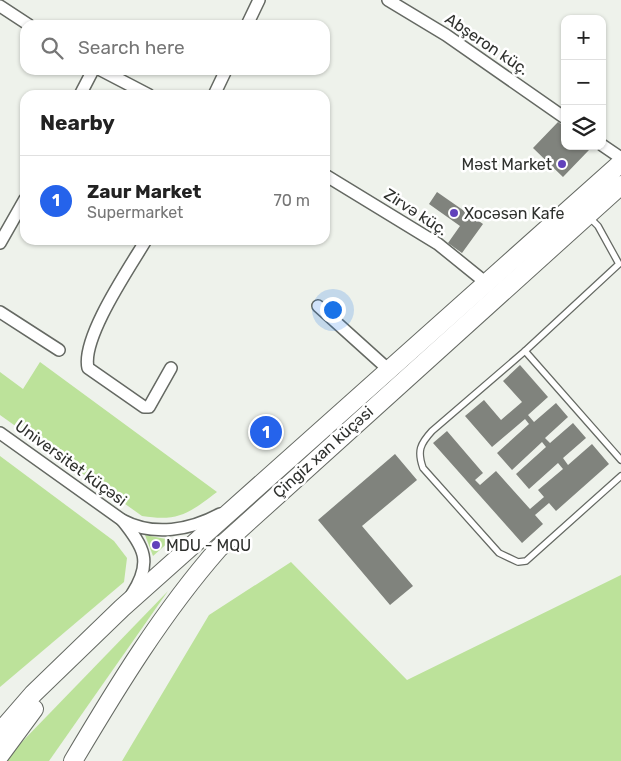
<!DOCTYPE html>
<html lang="en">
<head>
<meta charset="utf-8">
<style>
	:root { --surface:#fff; --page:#f6f6f6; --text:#222; --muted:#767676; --line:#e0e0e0; --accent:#2563eb }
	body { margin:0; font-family:Rubik,sans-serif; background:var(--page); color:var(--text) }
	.controls { position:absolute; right:15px; top:15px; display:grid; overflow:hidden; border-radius:10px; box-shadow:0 1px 4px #0004 }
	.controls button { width:45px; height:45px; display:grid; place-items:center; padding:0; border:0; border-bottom:1px solid var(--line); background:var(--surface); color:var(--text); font:25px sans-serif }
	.you { position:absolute; left:332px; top:309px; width:18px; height:18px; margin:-12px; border:4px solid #fff; border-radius:50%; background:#1a73e8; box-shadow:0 0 0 8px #1a73e833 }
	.badge { display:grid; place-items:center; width:32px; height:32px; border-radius:50%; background:var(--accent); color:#fff; font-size:16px; font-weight:700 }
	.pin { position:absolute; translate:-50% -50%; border:2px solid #fff; box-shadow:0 1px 5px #0006 }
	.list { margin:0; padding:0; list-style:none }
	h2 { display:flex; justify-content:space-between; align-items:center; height:65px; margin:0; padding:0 20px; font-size:21px }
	h2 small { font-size:16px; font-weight:400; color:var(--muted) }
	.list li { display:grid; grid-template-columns:32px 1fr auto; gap:15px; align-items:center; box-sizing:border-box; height:90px; padding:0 20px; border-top:1px solid var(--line) }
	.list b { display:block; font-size:19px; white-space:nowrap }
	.list p { margin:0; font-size:16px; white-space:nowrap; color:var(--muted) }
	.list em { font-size:16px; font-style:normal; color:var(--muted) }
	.icon { flex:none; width:28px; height:28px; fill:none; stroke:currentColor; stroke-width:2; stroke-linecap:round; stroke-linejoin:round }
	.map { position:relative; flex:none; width:621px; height:761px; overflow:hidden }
	.search { position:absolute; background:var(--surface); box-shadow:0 1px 4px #0004; left:20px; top:20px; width:310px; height:55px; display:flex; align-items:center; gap:12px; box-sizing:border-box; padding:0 18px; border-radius:15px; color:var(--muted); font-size:19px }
	.panel { position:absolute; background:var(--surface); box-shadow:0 1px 4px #0004; left:20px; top:90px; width:310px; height:155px; border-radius:15px }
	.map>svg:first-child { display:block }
	.green { fill:#bce29a }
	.building { fill:#80837d }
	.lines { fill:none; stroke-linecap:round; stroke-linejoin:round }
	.lane-casing { stroke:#656963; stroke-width:8 }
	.street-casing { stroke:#656963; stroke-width:14 }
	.primary-casing { stroke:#656963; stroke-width:20 }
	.lane { stroke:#fff; stroke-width:5.5 }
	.street { stroke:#fff; stroke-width:11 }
	.primary { stroke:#fff; stroke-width:18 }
	.poi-dot { fill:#6142bb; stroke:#fff; stroke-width:2 }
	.labels { text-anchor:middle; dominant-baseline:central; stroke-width:5; stroke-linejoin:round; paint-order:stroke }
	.street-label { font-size:16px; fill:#2f312e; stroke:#fff }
	.poi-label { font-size:16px; fill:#2f312e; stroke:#fff; text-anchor:start }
</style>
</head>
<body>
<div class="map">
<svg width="621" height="761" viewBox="0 0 621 761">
	<rect width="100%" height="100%" fill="#eef2eb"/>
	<g class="green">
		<path d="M 40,362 L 217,492 C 189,513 179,522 142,516 L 0,415 L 0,372 L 23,389 Z"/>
		<path d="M 0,456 L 114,541 L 127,558 L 124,582 L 0,687 Z"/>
		<path d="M 145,535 L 171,540 L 153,556 Z"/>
		<path d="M 291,562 L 407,680 L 621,575 L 621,761 L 122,761 L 209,615 Z"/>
		<path d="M 168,591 L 49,761 L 7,761 L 17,747 Z"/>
	</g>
	<g class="building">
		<path d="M 558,122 L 565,127 L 565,146 L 585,146 L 589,150 L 563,177 L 533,148 Z"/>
		<path d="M 437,192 L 483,224 L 462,253 L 448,243 L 460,226 L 429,204 Z"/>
		<path d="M 520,365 L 548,397 L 528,415 L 534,422 L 556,403 L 568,417 L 545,438 L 550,443 L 573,423 L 586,438 L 563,458 L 568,465 L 592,444 L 609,464 L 556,511 L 549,503 L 535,515 L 543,524 L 522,543 L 433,443 L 447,431 L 483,473 L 475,480 L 480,485 L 496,471 L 530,509 L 544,497 L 538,490 L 563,469 L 558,463 L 529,489 L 516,474 L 546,447 L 542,442 L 512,470 L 497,453 L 529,424 L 525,419 L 492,447 L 465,416 L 484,400 L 501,420 L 522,402 L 503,381 Z"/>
		<path d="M 395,454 L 417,480 L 362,526 L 413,586 L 390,605 L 318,520 Z"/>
	</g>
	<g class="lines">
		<g class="lane-casing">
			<g id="lane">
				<path d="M 589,217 L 598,226 L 619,264 L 525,351 L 432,431 C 420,444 417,451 423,468 L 499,553 L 518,562 L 526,561 L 621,476"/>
				<path d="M 525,351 L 621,460"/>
			</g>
		</g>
		<g class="street-casing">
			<g id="street">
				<path d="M 388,0 L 446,35 L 565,118"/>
				<path d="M 0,6 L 29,25"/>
				<path d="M 247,25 L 259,0"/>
				<path d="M 101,70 L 149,95"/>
				<path d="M 80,95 L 93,70"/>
				<path d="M 214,95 L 226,70"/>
				<path d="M 602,145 L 621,158"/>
				<path d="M 325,175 L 438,244 L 485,282"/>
				<path d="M 146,240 C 130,267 81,338 88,368 L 144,407 L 149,407 L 171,368"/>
				<path d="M 0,243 L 25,199"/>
				<path d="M 318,306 L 389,370"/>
				<path d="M 0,312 L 59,350"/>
				<path d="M 0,433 L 122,520"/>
				<path d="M 132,594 C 153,562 144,547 122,520 C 154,537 190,530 220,514"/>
			</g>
		</g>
		<g class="primary-casing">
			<g id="primary">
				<path d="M 0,732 L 33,694 L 122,608 L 621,163"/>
				<path d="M 0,755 L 34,709"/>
				<path d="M 73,761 C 117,687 162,613 219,548 L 621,185"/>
			</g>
		</g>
		<use href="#lane" class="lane"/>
		<use href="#street" class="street"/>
		<use href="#primary" class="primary"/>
	</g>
	<g class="poi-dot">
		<circle cx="562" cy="164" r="5"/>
		<circle cx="454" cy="213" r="5"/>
		<circle cx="156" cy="545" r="5"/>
	</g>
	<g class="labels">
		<g class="street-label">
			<text transform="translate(487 44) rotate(34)">Abşeron küç.</text>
			<text transform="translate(416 212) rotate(33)">Zirvə küç.</text>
			<text transform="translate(323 452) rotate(-42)">Çingiz xan küçəsi</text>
			<text transform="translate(71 463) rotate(36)">Universitet küçəsi</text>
		</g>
		<g class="poi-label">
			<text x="552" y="164" text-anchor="end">Məst Market</text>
			<text x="464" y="213">Xocəsən Kafe</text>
			<text x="166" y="545">MDU - MQU</text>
		</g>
	</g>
</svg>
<div class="controls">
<button>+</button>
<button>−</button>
<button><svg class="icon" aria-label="layers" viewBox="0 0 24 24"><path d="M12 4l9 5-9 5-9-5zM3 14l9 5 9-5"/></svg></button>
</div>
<div class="you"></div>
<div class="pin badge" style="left:266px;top:432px">1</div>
<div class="search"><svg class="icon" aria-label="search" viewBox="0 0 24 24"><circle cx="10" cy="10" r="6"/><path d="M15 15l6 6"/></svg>Search here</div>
<section class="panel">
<h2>Nearby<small></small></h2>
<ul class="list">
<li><span class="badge">1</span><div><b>Zaur Market</b><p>Supermarket</p></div><em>70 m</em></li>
</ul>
</section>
</div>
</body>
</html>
